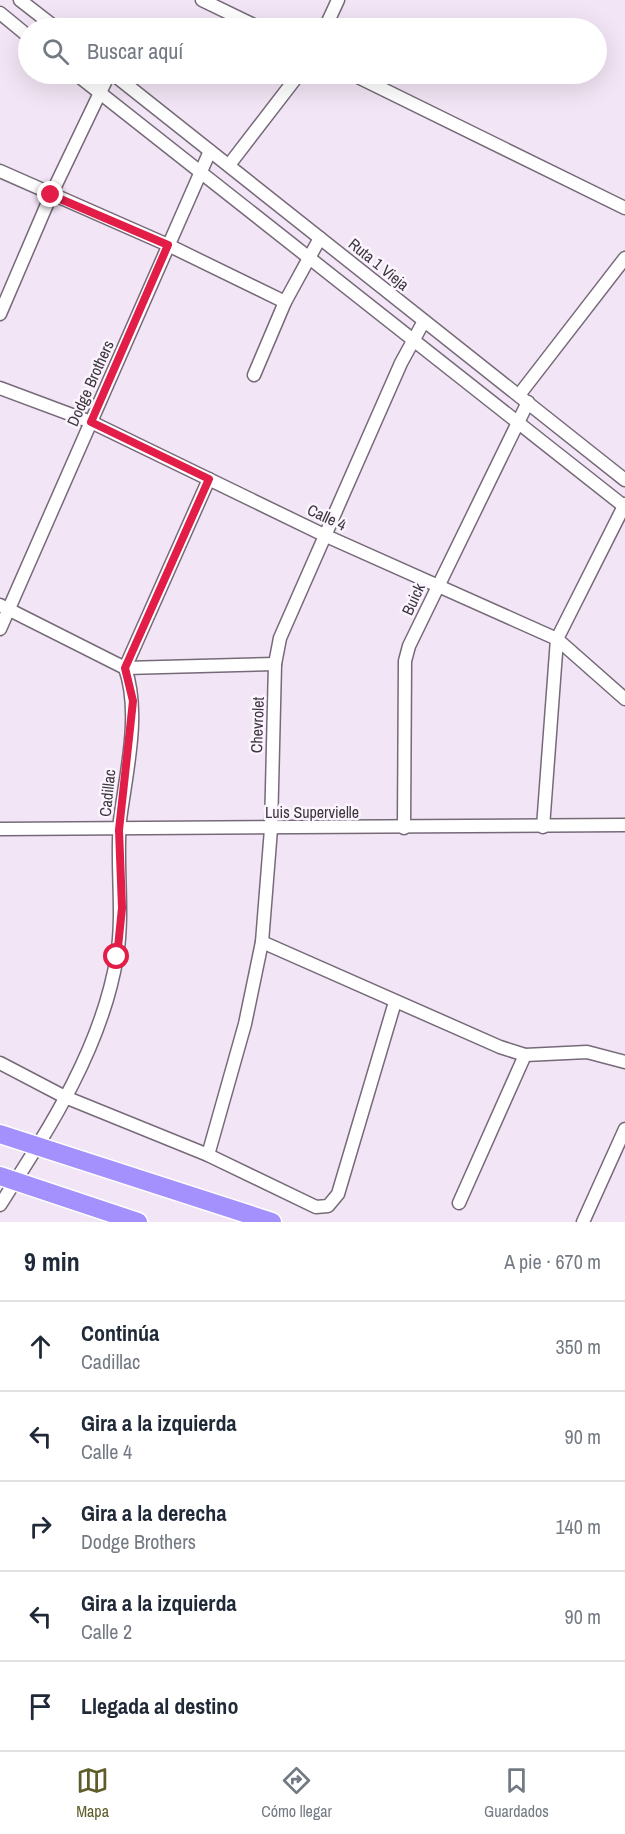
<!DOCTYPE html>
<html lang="es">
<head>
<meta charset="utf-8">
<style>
	:root { --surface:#fff; --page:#f6f6f7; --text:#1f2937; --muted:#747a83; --line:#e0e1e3; --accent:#5e5d2a }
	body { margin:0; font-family:"Archivo Narrow",sans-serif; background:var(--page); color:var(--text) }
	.stop { position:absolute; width:18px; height:18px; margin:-14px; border:4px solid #e11d48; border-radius:50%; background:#fff }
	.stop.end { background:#e11d48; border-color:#fff; box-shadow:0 2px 6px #0008 }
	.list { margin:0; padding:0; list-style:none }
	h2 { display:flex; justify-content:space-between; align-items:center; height:78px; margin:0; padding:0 24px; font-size:26px }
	h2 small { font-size:20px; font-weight:400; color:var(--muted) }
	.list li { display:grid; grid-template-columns:39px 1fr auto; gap:18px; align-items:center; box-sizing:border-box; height:90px; padding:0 24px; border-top:2px solid var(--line) }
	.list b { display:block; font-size:22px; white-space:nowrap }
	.list p { margin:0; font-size:20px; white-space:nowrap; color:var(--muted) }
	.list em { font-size:20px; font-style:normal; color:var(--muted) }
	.icon { flex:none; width:33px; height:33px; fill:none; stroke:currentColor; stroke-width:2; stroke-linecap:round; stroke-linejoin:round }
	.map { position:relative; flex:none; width:625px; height:1222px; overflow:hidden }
	.search { position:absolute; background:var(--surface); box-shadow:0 6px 24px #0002; left:18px; right:18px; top:18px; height:66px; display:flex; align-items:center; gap:15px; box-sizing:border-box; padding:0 21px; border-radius:33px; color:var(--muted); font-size:22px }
	.sheet { height:528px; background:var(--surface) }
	nav { display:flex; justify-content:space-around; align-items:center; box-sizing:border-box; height:84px; border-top:2px solid var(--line); background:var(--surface); font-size:16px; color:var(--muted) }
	nav a { display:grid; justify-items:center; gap:3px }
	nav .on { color:var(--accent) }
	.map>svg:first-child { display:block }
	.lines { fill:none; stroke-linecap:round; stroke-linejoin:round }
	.minor-casing { stroke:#766a79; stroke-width:15 }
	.highway-casing { stroke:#fff; stroke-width:21 }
	.minor { stroke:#fff; stroke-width:12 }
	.highway { stroke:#a491fd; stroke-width:18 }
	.route { stroke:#e11d48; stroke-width:8 }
	.labels { text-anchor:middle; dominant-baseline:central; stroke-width:5; stroke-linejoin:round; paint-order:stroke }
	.street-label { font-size:16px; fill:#3c373d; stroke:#fcf4fe }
</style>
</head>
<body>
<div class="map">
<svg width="625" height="1222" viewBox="0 0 625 1222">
	<rect width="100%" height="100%" fill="#f2e5f5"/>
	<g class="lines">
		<g class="minor-casing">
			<g id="minor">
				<path d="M 20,0 L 56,28"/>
				<path d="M 202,0 L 260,28"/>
				<path d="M 0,13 L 28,36"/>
				<path d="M 325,28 L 338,0"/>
				<path d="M 76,74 L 625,507"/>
				<path d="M 113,74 L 625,480"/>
				<path d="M 352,74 L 625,208"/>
				<path d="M 229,165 L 299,74"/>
				<path d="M 0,171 L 168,245 L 285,302"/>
				<path d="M 0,314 L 51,195 L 109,74"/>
				<path d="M 254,375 L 285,302 L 320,238"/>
				<path d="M 0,388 L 91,422 L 324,535 L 557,639 L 625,699"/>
				<path d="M 519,395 L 625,258"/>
				<path d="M 0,605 L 125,668 L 275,664"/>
				<path d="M 0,629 L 210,151"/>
				<path d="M 543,827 L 557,639 L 625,504"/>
				<path d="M 404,828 L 405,661 L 409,646 L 528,402"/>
				<path d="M 0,829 L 625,825"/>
				<path d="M 262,942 L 500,1047 L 525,1055 L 587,1052 L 625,1062"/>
				<path d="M 0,1063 L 65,1097 L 208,1155 L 316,1207 L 328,1206 L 338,1194 L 395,1002"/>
				<path d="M 208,1155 L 245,1024 L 262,942 L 271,829 L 275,664 L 280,638 L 401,363 L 424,321"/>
				<path d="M 459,1203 L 525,1055"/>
				<path d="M 0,1205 C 49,1129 102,1048 117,956 C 124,911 116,866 120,820 C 126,773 141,713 125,668 L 209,479"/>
				<path d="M 583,1222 L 625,1129"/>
			</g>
		</g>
		<g class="highway-casing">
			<g id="highway">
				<path d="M 0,1134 L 272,1222"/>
				<path d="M 0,1176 L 138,1222"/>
			</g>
		</g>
		<use href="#minor" class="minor"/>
		<use href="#highway" class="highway"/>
	</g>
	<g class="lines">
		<path class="route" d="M 51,195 L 168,245 L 91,422 L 209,479 L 125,668 L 133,701 L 119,830 L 122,908 L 117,957"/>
	</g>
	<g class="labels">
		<g class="street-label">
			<text transform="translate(379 264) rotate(39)">Ruta 1 Vieja</text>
			<text transform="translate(90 383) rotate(-66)">Dodge Brothers</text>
			<text transform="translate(327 517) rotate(25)">Calle 4</text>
			<text transform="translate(413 599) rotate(-65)">Buick</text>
			<text transform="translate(257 725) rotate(-88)">Chevrolet</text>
			<text transform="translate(107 793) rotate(-84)">Cadillac</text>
			<text x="312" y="812">Luis Supervielle</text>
		</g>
	</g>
</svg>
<div class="stop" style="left:117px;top:957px"></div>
<div class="stop end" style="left:51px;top:195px"></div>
<div class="search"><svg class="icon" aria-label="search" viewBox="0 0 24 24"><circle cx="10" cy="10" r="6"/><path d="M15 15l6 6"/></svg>Buscar aquí</div>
</div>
<section class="sheet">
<h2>9 min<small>A pie · 670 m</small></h2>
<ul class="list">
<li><svg class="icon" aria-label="ahead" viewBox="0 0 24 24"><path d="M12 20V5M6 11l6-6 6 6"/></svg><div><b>Continúa</b><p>Cadillac</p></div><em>350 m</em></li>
<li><svg class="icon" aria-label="left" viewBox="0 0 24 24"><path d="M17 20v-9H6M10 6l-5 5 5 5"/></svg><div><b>Gira a la izquierda</b><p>Calle 4</p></div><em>90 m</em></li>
<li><svg class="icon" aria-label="right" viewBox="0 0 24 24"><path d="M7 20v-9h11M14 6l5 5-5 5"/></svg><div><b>Gira a la derecha</b><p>Dodge Brothers</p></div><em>140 m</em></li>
<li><svg class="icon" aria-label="left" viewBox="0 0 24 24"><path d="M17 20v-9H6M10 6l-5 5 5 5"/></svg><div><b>Gira a la izquierda</b><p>Calle 2</p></div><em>90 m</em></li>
<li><svg class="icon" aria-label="arrive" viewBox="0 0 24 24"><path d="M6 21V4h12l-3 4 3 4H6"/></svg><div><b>Llegada al destino</b></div></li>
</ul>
</section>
<nav>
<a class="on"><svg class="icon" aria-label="map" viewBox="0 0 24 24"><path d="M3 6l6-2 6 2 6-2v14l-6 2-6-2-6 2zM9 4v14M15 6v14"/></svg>Mapa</a>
<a><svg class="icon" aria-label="directions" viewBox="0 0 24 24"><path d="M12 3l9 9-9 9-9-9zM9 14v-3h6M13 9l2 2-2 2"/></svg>Cómo llegar</a>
<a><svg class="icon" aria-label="saved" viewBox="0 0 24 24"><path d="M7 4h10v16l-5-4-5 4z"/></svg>Guardados</a>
</nav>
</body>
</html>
